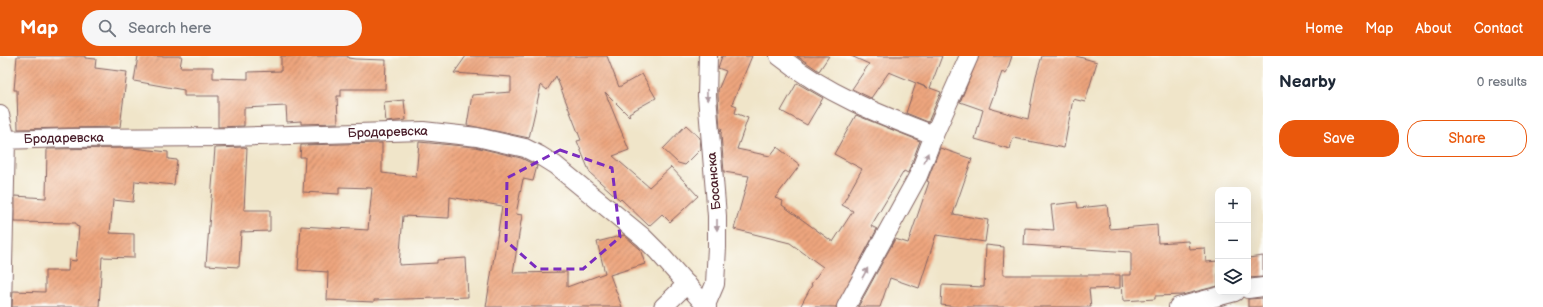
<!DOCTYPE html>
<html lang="en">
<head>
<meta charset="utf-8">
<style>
	:root { --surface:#fff; --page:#f6f6f7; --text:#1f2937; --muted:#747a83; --line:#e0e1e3; --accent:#ea580c }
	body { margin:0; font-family:"Balsamiq Sans",sans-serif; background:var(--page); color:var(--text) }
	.controls { position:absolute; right:12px; bottom:12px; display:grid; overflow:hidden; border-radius:8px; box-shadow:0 4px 16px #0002 }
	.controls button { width:36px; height:36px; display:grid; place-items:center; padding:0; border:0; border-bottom:1px solid var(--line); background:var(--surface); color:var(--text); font:20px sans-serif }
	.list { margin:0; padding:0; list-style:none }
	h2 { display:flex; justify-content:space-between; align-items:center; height:52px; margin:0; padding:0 16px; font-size:17px }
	h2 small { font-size:13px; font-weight:400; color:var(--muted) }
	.actions { display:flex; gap:8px; padding:12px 16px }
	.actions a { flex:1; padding:9px 0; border:1px solid var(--accent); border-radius:16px; text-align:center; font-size:14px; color:var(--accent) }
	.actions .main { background:var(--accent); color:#fff }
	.icon { flex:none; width:22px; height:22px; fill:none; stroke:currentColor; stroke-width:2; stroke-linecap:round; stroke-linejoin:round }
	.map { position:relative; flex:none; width:1263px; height:251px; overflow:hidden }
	header { display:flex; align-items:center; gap:24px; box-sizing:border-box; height:56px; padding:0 20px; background:var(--accent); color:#fff }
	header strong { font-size:19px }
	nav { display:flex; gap:22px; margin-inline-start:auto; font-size:14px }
	.search { width:280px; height:36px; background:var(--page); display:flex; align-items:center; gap:10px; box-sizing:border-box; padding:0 14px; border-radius:22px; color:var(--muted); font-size:15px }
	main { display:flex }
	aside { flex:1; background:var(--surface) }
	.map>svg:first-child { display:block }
	.building { fill:url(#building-hatch) }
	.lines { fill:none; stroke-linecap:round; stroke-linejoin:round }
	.minor-casing { stroke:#846462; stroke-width:20 }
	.minor { stroke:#fff; stroke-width:18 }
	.oneway { fill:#ae9aa0 }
	.marked { fill:none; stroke:#7b2cbf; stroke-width:3; stroke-dasharray:8 5; stroke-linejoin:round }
	.labels { text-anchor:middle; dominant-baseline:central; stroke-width:3; stroke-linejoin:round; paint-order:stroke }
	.street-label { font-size:13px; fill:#4a1f2b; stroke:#fdfcf7 }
</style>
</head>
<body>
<header>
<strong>Map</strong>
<div class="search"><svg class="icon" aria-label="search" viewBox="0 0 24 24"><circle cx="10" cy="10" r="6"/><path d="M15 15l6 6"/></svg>Search here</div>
<nav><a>Home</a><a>Map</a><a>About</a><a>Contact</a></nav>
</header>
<main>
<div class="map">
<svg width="1263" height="251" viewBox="0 0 1263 251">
	<defs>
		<pattern id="building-hatch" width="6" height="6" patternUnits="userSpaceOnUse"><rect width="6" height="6" fill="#eda57e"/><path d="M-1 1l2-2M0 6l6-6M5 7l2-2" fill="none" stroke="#c28667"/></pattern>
	</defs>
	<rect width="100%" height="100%" fill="#fdfcf7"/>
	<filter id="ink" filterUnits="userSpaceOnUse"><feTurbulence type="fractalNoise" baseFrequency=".025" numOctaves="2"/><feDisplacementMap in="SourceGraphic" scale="8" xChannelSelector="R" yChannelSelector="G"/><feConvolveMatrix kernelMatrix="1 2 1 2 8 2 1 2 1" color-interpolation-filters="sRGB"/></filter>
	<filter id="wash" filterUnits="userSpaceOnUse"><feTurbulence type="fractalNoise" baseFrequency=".012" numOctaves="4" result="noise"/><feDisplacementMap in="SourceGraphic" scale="16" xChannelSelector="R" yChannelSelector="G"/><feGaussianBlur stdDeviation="0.9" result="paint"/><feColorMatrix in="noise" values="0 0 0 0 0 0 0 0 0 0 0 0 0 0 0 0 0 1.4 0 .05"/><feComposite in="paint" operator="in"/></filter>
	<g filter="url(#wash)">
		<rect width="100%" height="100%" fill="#f0e5c9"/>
		<g id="blocks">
			<g class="building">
				<path d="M 17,0 L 85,0 L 85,2 L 96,3 L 95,12 L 127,16 L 120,71 L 18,73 L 17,34 L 14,34 Z"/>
				<path d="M 138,0 L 182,0 L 180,11 L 213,11 L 213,22 L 248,23 L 248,16 L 281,15 L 281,0 L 348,0 L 348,2 L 355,3 L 386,4 L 385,33 L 341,33 L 341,40 L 337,40 L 338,67 L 301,68 L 301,65 L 287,66 L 286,50 L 244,52 L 244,70 L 218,71 L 218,40 L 184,40 L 184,34 L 134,25 Z"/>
				<path d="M 466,0 L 607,0 L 619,31 L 642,18 L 656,42 L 629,57 L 630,61 L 605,36 L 629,94 L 613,100 L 649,131 L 671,111 L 698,140 L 670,166 L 662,158 L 649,170 L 621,143 L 620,144 L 590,117 L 577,85 L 581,84 L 556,20 L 547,34 L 541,29 L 529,82 L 467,69 L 472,39 L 511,36 L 511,21 L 454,17 Z"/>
				<path d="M 722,0 L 752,0 L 732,48 L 737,50 L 735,57 L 748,62 L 737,93 L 770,100 L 777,91 L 800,109 L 775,142 L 783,145 L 782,149 L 833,186 L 853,155 L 842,149 L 862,113 L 834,98 L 856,59 L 920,85 L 908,117 L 904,115 L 871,170 L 877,173 L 836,251 L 800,251 L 812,229 L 811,228 L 823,211 L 790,187 L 734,173 L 749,120 L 724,116 L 721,78 L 722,72 L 720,75 L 718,40 L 718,34 L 726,15 L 718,12 Z"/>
				<path d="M 797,0 L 829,0 L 819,15 Z"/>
				<path d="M 851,0 L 942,0 L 930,32 L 941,36 L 928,66 L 906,57 L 916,27 L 928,32 L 889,16 L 871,42 L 852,33 L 869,8 Z"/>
				<path d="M 979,0 L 1012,0 L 1006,18 L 1002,16 L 989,52 L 1028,63 L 1036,20 L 1042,0 L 1076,0 L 1097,6 L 1085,46 L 1073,43 L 1064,92 L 1013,82 L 1010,93 L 975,83 L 983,54 L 960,46 Z"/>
				<path d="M 797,27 L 823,42 L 807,69 L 781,55 Z"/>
				<path d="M 404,44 L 406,64 L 386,66 L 384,46 Z"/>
				<path d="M 686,69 L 700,82 L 701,93 L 685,109 L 678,107 L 663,93 Z"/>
				<path d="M 419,86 L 475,91 L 521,102 L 537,110 L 533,125 L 523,123 L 516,158 L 522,159 L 513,217 L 567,216 L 567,231 L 605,217 L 597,186 L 624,179 L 640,193 L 645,208 L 610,219 L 622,251 L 486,251 L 502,150 L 450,141 L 449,162 L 403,160 L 399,209 L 437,207 L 437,204 L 466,202 L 468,241 L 374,244 L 374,246 L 327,244 L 328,216 L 298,214 L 301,170 L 368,174 L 372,132 L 339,131 L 339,138 L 303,136 L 305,101 L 300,101 L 301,89 L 382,87 L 382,117 L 416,121 Z"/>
				<path d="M 244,91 L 247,92 L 244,154 L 270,154 L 270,175 L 241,176 L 239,211 L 206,209 L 215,92 Z"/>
				<path d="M 133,92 L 168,96 L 168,103 L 177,104 L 174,129 L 135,125 L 133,146 L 113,144 L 110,177 L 134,178 L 134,202 L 102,201 L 99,251 L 12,251 L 13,235 L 45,236 L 45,215 L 68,215 L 69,204 L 76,205 L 79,171 L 76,170 L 76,167 L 15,166 L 15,140 L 46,142 L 47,93 Z"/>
				<path d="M 940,92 L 972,103 L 953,158 L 988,164 L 985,186 L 936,179 L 919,232 L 890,222 L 880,251 L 858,251 L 895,183 L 908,187 L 929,126 L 927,125 Z"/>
				<path d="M 1077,146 L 1078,152 L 1107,149 L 1110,173 L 1157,169 L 1158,187 L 1188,185 L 1189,193 L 1205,192 L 1206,206 L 1218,205 L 1218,230 L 1182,239 L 1155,240 L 1155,243 L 1123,245 L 1122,219 L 1131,219 L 1131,196 L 1024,189 L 1025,172 L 1054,174 L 1051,149 Z"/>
				<path d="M 986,189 L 1004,191 L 1003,219 L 1120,219 L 1120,232 L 1089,233 L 1091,251 L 958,251 L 941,249 L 942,229 L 984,231 Z"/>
				<path d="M 1263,200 L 1263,221 L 1248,222 L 1248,202 Z"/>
				<path d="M 1263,242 L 1263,251 L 1248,251 L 1248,243 Z"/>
			</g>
		</g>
	</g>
	<g filter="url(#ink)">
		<use href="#blocks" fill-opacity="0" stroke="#846462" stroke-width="1"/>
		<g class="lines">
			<g class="minor-casing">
				<g id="minor">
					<path d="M 779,0 C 825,37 880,59 934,79"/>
					<path d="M 0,59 L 6,84 L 2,251"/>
					<path id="s1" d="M 0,84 L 70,82 L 227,81 L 423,75 L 477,81 L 525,92 L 539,99 L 555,109 L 643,181 L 658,196 L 707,251"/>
					<path d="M 1248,233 L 1263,231"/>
					<path d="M 706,249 L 715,228 L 717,191 L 717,160 L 707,40 L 708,0"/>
					<path d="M 663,251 L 687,228"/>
					<path d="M 846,251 L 918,120 L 934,79 L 969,0"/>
					<path d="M 1178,251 L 1235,236"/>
				</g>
			</g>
			<use href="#minor" class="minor"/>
		</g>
		<defs><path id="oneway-solid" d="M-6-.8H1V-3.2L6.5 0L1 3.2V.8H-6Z"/></defs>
		<g class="oneway">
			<use href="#oneway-solid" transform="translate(707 39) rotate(88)"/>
			<use href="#oneway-solid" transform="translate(926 102) rotate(-68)"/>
			<use href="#oneway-solid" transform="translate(717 169) rotate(90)"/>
			<use href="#oneway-solid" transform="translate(865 217) rotate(-61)"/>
		</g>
	</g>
	<path class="marked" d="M 560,94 L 612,112 L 620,181 L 583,213 L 538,213 L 506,185 L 507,122 Z"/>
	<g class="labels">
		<g class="street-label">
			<text stroke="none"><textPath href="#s1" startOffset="388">Бродаревска</textPath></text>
			<text stroke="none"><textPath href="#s1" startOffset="64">Бродаревска</textPath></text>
			<text transform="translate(714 125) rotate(-95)">Босанска</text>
		</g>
	</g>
</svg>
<div class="controls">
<button>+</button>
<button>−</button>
<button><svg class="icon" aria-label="layers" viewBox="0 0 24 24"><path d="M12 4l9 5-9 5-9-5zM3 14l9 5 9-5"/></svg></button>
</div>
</div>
<aside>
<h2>Nearby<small>0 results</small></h2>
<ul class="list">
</ul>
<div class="actions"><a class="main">Save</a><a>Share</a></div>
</aside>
</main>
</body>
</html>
